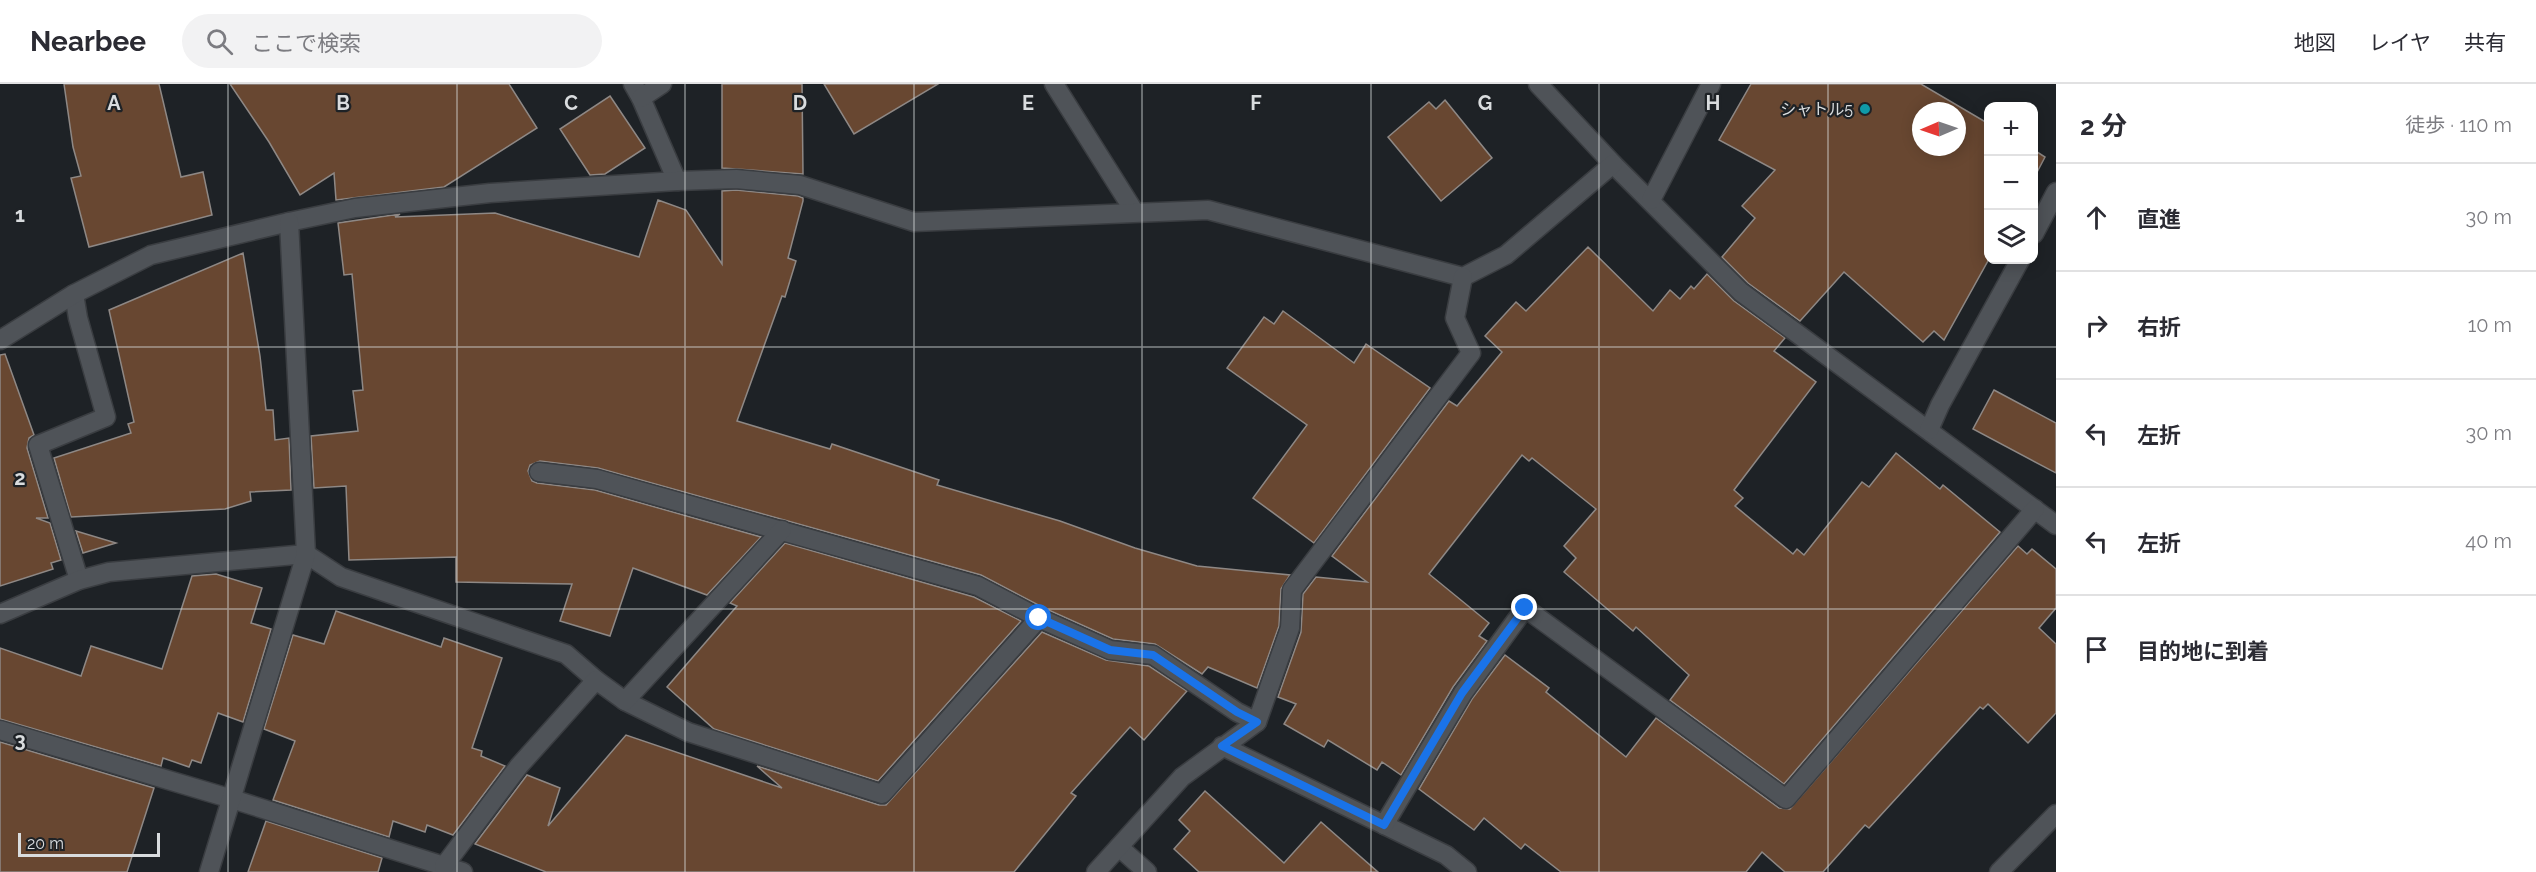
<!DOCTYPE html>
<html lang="ja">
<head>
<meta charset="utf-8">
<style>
	:root { --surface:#fff; --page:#f2f2f3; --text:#2b2b33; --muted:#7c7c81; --line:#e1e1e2 }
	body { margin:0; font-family:Raleway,"Noto Sans JP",sans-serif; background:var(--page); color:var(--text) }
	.controls { position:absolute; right:18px; top:18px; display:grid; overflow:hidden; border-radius:12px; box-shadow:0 3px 15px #0003 }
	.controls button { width:54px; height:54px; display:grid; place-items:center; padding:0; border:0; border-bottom:2px solid var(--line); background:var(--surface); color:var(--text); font:30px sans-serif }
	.compass { position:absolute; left:1912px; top:18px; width:54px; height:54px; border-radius:50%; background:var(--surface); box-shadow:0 3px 15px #0003; rotate:268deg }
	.scale { position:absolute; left:18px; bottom:15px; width:142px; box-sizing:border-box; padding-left:6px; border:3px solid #d9dcde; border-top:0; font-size:16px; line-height:21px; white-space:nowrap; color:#d9dcde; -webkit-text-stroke:4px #1e2226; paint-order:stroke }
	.stop { position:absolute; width:18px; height:18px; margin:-14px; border:4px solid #1a73e8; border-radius:50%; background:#fff }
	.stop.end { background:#1a73e8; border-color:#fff; box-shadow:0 2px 6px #0008 }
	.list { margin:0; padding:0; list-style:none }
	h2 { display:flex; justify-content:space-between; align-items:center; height:78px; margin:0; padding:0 24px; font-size:26px }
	h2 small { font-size:20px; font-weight:400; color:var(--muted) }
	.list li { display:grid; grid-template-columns:39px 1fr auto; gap:18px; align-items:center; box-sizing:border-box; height:108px; padding:0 24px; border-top:2px solid var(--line) }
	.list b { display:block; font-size:22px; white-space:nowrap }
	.list em { font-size:20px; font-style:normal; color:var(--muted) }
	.icon { flex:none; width:33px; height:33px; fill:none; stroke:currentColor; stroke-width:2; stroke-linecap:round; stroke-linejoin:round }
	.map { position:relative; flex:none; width:2056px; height:788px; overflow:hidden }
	header { display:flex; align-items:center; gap:36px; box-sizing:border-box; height:84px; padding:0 30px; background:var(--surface); border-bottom:2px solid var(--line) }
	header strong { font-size:28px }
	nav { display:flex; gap:33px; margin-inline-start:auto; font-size:21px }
	.search { width:420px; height:54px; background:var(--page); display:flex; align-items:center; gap:15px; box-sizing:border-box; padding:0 21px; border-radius:33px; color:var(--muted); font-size:22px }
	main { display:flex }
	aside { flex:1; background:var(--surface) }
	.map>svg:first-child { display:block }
	.building { fill:#684731; stroke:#8e8885; stroke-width:1.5; fill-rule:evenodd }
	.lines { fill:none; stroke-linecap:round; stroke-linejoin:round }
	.minor-casing { stroke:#3a3d41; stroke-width:21 }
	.minor { stroke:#4f5358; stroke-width:18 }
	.route { stroke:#1a73e8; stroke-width:8 }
	.grid { fill:none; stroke:#d9dcde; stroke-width:1.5; stroke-opacity:0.55 }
	.culture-dot { fill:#0f9aa8; stroke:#1e2226; stroke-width:2 }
	.labels { text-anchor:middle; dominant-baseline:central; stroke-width:4.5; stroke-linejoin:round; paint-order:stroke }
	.poi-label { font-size:16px; fill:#d9dcde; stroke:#1e2226; text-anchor:end }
	.grid-label { font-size:20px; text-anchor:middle; font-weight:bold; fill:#d9dcde; stroke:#1e2226; stroke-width:4.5; stroke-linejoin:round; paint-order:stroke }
</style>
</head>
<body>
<header>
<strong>Nearbee</strong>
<div class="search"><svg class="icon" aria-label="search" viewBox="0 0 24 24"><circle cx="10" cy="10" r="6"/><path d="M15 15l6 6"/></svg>ここで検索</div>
<nav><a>地図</a><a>レイヤ</a><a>共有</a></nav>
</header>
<main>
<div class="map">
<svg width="2056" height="788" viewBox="0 0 2056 788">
	<rect width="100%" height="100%" fill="#1e2226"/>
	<g class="building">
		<path d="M 64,0 L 159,0 L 181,93 L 203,88 L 212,131 L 89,163 L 71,94 L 81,92 L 73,63 Z"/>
		<path d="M 230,0 L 509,0 L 537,44 L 444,103 L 336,116 L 334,89 L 300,111 L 269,58 Z"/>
		<path d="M 722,0 L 802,0 L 803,90 L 722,84 Z"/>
		<path d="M 824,0 L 938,0 L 854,50 Z"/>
		<path d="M 1751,0 L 1921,0 L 1989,40 L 1989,175 L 1944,256 L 1934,247 L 1923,258 L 1844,188 L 1800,237 L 1748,199 L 1722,173 L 1755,134 L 1742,122 L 1775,86 L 1719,56 ZM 1921,27 L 1957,27 L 1957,63 L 1921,63 Z"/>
		<path d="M 610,12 L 645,64 L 605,90 L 590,91 L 560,45 Z"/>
		<path d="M 1445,16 L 1492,74 L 1441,117 L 1388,53 L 1429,18 L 1436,25 Z"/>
		<path d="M 2034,66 L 2045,73 L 2034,94 Z"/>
		<path d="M 736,106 L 798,112 L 803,114 L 803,117 L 788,174 L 796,177 L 785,213 L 782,212 L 737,337 L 830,365 L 832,360 L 939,396 L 937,401 L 1060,437 L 1135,464 L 1197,482 L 1290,491 L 1281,505 L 1279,542 L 1257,604 L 1208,583 L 1202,590 L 1155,560 L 1113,555 L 1044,524 L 981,491 L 598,384 L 540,377 L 530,381 L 528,387 L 532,397 L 537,399 L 595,406 L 761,453 L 707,511 L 633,484 L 610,552 L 560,537 L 572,500 L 456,498 L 456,473 L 349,476 L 346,402 L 314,404 L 311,352 L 358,347 L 353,307 L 363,306 L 352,190 L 344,191 L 338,139 L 400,130 L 395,133 L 495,129 L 639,173 L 658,116 L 686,126 L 722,180 L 722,107 Z"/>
		<path d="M 1588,163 L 1653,227 L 1670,206 L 1680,215 L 1691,202 L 1694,205 L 1707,190 L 1734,217 L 1785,254 L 1774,267 L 1816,298 L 1734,406 L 1743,414 L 1735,422 L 1793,470 L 1797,465 L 1804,471 L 1862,398 L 1869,403 L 1896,369 L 1940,405 L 1943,401 L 2000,448 L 1784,700 L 1670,616 L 1689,591 L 1636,543 L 1633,547 L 1564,488 L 1576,474 L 1564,462 L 1596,425 L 1532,374 L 1529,377 L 1522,371 L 1429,490 L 1489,539 L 1479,552 L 1487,557 L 1453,603 L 1401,691 L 1382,678 L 1377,686 L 1328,656 L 1324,663 L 1284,640 L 1296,620 L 1278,613 L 1301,548 L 1303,510 L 1316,493 L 1367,498 L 1332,472 L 1449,317 L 1457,322 L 1502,268 L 1485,252 L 1516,218 L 1526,227 Z"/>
		<path d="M 243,169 L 260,272 L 266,326 L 273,326 L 275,356 L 289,354 L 291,406 L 250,408 L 251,417 L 225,425 L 71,433 L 54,374 L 131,349 L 128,340 L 134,338 L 109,226 Z"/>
		<path d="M 1283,227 L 1354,279 L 1366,260 L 1430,304 L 1314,459 L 1253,414 L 1307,341 L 1227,284 L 1264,233 L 1274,240 Z"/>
		<path d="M 5,270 L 34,351 L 29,354 L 27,364 L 48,434 L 36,434 L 50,439 L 61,476 L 51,479 L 53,485 L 0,502 L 0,271 Z"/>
		<path d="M 1994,306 L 2056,339 L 2056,389 L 1973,345 Z"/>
		<path d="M 76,447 L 116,459 L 83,469 Z"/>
		<path d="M 785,459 L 974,513 L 1021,537 L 878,697 L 714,645 L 667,603 L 737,522 L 730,519 Z"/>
		<path d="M 2018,462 L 2027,470 L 2032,465 L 2056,485 L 2056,524 L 2039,544 L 2056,560 L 2056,629 L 2028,659 L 1988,620 L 1983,625 L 1980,623 L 1869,744 L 1865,741 L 1823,788 L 1785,788 L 1762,768 L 1746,788 L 1561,788 L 1525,760 L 1521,765 L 1484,734 L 1474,746 L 1419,705 L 1472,615 L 1505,571 L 1549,604 L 1546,608 L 1626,673 L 1656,634 L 1779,724 L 1790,725 Z"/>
		<path d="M 216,490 L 262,504 L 251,539 L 271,545 L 243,638 L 218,629 L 201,679 L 192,676 L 189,683 L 163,674 L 161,682 L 0,635 L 0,564 L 81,592 L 91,562 L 162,585 L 192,492 Z"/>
		<path d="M 336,527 L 441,563 L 444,554 L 502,574 L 472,664 L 482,667 L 481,672 L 505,682 L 453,751 L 427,741 L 425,748 L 393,737 L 389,753 L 273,716 L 295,657 L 264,645 L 293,551 L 324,560 Z"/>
		<path d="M 1042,548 L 1106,576 L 1149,582 L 1187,607 L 1144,656 L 1130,643 L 1071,709 L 1076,712 L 1014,788 L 546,788 L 475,760 L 527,691 L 560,704 L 548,742 L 626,651 L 782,704 L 757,682 L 879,721 L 886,721 Z"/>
		<path d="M 0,658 L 154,704 L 127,788 L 0,788 Z"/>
		<path d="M 1205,707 L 1284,779 L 1321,738 L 1378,788 L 1199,788 L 1174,765 L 1190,747 L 1179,736 Z"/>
		<path d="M 266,737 L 382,774 L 378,788 L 248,788 Z"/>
	</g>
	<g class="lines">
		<g class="minor-casing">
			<g id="minor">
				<path d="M 633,0 L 641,14 L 677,97"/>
				<path d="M 1054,0 L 1134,127"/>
				<path d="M 1538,0 L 1613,80 L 1741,208 L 2056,441"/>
				<path d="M 641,14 L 662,0"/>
				<path d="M 1651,116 L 1711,0"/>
				<path d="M 2034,150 L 2056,108"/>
				<path d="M 74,210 L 78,234 L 106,333 L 38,361 L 79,496"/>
				<path d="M 0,256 L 74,210 L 151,171 L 289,138 L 355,124 L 490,109 L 677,97 L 736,95 L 800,101 L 914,138 L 1208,126 L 1463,193 L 1506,171 L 1613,80"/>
				<path d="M 1929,346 L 1940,321 L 2020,176"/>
				<path d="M 539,388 L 597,395 L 978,502 L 1039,534 L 1110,566 L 1153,571 L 1237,628 L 1257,638"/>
				<path d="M 0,530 L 79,496 L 109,488 L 306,470 L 341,493 L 566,570 L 596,596"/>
				<path d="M 625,617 L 688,648 L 882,710 L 1039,534"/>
				<path d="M 0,646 L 232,715 L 463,788"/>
				<path d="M 1222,662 L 1446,771 L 1467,788"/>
				<path d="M 1384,741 L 1463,609 L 1525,524 L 1786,715 L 2035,425"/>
				<path d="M 1119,763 L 1147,788"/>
				<path d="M 444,782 L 519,682 L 596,596 L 625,617 L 782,446"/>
				<path d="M 209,788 L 306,470 L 289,138"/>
				<path d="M 1096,788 L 1182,693 L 1257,638 L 1290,544 L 1292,506 L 1471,269 L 1455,234 L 1463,193"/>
				<path d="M 1999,788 L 2056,730"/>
			</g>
		</g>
		<use href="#minor" class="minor"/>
	</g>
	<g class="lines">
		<path class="route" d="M 1039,534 L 1110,566 L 1153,571 L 1237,628 L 1257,638 L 1222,662 L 1384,741 L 1462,609 L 1525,524"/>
	</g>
	<path class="grid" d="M 228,0 L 228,788M 457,0 L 457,788M 685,0 L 685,788M 914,0 L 914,788M 1142,0 L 1142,788M 1371,0 L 1371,788M 1599,0 L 1599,788M 1828,0 L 1828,788M 0,263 L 2056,263M 0,525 L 2056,525"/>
	<circle class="culture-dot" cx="1865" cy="25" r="6"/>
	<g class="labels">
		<g class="poi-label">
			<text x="1853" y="25">シャトル5</text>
		</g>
	</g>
	<g class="grid-label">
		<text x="114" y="26">A</text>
		<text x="343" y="26">B</text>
		<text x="571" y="26">C</text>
		<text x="800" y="26">D</text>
		<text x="1028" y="26">E</text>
		<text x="1256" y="26">F</text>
		<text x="1485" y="26">G</text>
		<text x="1713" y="26">H</text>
		<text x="20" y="138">1</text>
		<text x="20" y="401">2</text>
		<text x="20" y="663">3</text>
	</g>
</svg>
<div class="controls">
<button>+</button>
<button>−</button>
<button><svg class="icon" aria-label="layers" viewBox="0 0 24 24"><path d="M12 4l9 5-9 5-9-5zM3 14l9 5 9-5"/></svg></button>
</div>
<svg class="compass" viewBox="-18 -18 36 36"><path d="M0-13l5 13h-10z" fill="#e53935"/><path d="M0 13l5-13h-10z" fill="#7c7c81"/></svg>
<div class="scale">20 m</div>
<div class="stop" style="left:1039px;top:534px"></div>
<div class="stop end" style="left:1525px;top:524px"></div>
</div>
<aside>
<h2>2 分<small>徒歩 · 110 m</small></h2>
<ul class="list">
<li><svg class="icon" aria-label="ahead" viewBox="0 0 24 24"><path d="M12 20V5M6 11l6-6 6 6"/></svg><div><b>直進</b></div><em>30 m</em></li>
<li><svg class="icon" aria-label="right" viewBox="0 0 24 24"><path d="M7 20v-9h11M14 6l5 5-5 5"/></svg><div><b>右折</b></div><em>10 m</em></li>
<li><svg class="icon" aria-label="left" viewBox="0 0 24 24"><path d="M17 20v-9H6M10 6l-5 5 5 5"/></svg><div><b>左折</b></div><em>30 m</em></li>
<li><svg class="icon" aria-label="left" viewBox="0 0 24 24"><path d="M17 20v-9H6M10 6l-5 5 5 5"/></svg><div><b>左折</b></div><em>40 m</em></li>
<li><svg class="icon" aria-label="arrive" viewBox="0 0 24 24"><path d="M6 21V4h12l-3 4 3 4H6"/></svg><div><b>目的地に到着</b></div></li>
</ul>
</aside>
</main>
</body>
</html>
